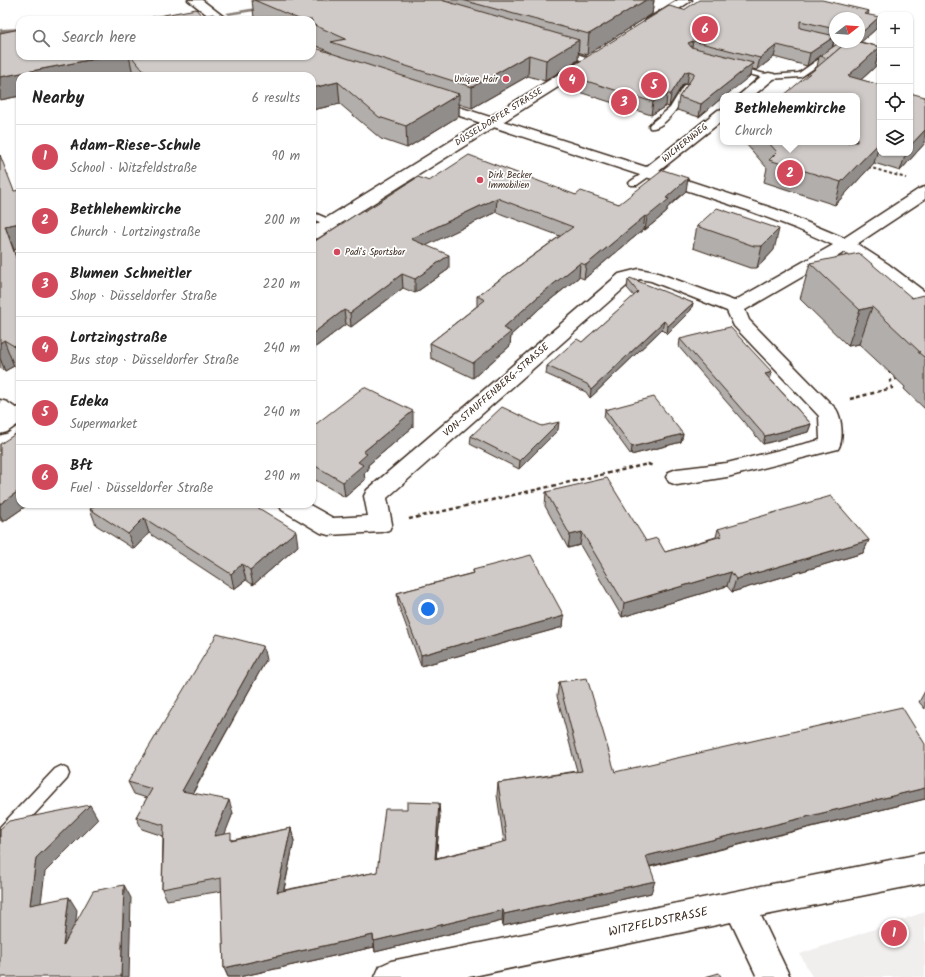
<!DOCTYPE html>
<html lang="en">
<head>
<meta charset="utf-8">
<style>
	:root { --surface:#fff; --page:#f2f2f2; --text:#222; --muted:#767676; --line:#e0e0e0; --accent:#d1495b }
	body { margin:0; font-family:Kalam,sans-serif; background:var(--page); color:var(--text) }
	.controls { position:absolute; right:12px; top:12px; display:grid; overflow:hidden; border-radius:8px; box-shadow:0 1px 3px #0004 }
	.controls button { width:36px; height:36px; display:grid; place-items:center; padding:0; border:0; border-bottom:1px solid var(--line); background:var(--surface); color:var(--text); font:20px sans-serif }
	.compass { position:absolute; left:829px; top:12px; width:36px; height:36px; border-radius:50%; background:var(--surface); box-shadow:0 1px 3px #0004; rotate:73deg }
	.you { position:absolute; left:428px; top:609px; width:14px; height:14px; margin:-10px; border:3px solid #fff; border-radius:50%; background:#1a73e8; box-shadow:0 0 0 6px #1a73e833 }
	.badge { display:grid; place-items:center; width:26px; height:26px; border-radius:50%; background:var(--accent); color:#fff; font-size:13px; font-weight:700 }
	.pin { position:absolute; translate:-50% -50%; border:2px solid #fff; box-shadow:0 1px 4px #0006 }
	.popup { position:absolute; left:720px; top:93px; width:140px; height:52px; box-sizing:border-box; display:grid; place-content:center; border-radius:8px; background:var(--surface); filter:drop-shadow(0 1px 3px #0005); font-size:13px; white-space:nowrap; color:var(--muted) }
	.popup b { font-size:15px; color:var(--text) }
	.popup::after { content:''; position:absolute; left:50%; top:100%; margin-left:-8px; border:8px solid transparent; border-top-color:var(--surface) }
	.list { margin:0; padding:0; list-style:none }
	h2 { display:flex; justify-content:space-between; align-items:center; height:52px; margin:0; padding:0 16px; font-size:17px }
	h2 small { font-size:13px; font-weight:400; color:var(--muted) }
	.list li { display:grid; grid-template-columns:26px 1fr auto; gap:12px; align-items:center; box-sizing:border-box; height:64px; padding:0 16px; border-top:1px solid var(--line) }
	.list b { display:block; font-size:15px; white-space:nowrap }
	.list p { margin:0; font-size:13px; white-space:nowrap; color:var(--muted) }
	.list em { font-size:13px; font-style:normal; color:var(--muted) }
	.icon { flex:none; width:22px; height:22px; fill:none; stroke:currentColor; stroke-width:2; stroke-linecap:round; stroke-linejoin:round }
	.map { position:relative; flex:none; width:925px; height:977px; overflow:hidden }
	.search { position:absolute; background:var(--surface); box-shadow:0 1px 3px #0004; left:16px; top:16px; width:300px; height:44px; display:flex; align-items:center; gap:10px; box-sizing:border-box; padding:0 14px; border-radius:12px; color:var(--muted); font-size:15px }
	.panel { position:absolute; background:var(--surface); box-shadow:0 1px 3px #0004; left:16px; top:72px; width:300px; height:436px; border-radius:12px }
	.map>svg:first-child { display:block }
	.built { fill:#f1efee }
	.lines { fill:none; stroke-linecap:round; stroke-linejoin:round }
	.stream { fill:#887e77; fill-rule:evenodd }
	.service-casing { stroke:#3b2a1e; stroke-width:3 }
	.minor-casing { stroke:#3b2a1e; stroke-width:3 }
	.secondary-casing { stroke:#3b2a1e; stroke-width:3 }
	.path-far1 { stroke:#3b2a1e; stroke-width:2; stroke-dasharray:3 2.5; stroke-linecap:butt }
	.path { stroke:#3b2a1e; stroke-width:2.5; stroke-dasharray:4 3; stroke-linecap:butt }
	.service { fill:#fff; fill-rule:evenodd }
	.minor { fill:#fff; fill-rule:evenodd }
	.secondary { fill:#fff; fill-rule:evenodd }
	.wall { fill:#b2aeab; stroke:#3b2a1e; fill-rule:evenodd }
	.shaded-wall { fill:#918d8b; stroke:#3b2a1e }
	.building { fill:#cfcac7; stroke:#3b2a1e }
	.poi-dot { fill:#d1495b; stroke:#fff; stroke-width:1.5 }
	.labels { text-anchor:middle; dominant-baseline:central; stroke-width:3.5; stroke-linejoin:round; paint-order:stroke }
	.far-poi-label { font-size:9px; fill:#3b2a1e; stroke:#fff; text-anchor:start }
	.far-street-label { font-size:9px; fill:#3b2a1e; stroke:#fff }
	.street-label { font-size:10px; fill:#3b2a1e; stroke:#fff }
	.near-street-label { font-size:12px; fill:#3b2a1e; stroke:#fff }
</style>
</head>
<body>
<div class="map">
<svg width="925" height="977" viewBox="0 0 925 977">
	<rect width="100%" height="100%" fill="#fff"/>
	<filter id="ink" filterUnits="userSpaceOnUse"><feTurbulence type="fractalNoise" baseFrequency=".025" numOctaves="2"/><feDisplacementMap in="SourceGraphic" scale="8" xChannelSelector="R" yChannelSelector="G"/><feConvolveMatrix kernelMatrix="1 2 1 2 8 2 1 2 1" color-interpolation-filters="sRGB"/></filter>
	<g filter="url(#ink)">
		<path class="built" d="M 925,912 L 925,977 L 812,977 L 800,954 Z"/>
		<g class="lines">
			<g class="stream">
				<path d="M 266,6 L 269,8 L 268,9 L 229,15 L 226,13 Z"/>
				<path d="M 20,28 L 20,32 L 0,33 L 0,29 Z"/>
			</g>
			<g class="service-casing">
				<g id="service">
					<path d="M 843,42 L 852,42 L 801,77 L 769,79 L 732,70 L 731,68 L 735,66 L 769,75 L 799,73 Z"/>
					<path d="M 559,50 L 565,50 L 595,60 L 591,62 L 588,62 L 559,54 Z"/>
					<path d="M 684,85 L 687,85 L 691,87 C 684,98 665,131 650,128 L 649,126 L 650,124 L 670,108 Z"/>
					<path d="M 648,170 L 652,173 L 651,175 L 637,185 L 631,185 L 629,183 L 631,181 Z"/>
					<path d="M 312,212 L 333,221 L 335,223 L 330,226 L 312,219 Z"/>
					<path d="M 61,766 L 67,769 L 69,774 L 67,779 L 6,845 L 0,847 L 0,827 L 55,769 Z"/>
				</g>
			</g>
			<g class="minor-casing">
				<g id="minor">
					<path d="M 188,0 L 202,0 L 228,20 L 214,20 Z"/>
					<path d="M 769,73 L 774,74 L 776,77 L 753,96 L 738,96 L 764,74 Z"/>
					<path d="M 431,98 L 646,167 L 718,110 L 723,109 L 723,120 L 659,171 L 775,209 L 844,238 L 919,189 L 925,187 L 925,199 L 857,244 L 888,264 L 925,292 L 925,307 L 919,306 L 883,276 L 845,252 L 745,310 L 749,320 L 836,409 C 842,418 844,440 838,449 L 727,477 L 677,485 L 669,482 L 666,477 L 669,472 L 677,469 L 727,463 L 820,440 L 819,416 L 734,326 L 727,311 L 651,281 L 640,279 L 631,282 L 387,498 L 392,524 L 389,530 L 381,532 L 329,535 L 321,533 L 282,510 L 279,504 L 308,504 L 333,518 L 368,516 L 364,496 L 367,490 L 619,274 L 639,269 L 655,272 L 734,301 L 833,245 L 795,228 L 747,210 L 426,105 L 424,102 L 426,99 Z"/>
					<path d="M 0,400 L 7,402 L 20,411 L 20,422 C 12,425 7,421 0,417 Z"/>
					<path d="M 925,853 L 925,883 L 761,916 L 790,977 L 757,977 L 731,922 L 469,977 L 375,977 L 380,966 L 391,961 Z"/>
				</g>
			</g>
			<g class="secondary-casing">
				<g id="secondary">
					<path d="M 678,0 L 692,0 L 654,26 L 646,26 L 644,23 L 646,20 Z"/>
					<path d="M 585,60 L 590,61 L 591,64 L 590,67 L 318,238 L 312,239 L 312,227 L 580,61 Z"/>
					<path d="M 20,407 L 20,423 L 7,432 L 0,434 L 0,417 L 13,409 Z"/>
				</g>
			</g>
			<path class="path-far1" d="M 868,167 L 906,178"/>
			<g class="path">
				<path d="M 850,399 L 892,388 L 890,381 L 899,378"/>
				<path d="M 409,519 L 648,464 L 653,466"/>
			</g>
			<use href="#service" class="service"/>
			<use href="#minor" class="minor"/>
			<use href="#secondary" class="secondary"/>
		</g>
		<g class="wall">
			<path d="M 252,0 L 654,0 L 652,14 L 587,55 L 578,52 L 578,60 L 545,81 L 528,76 L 472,108 L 459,104 L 459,116 L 407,148 L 381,139 L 340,104 L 312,110 L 312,76 L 135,76 L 133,74 L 122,76 L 20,76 L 20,96 L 0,100 L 0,33 L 20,56 L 258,56 L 259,57 L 332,53 L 312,44 L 312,20 L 258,20 L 254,18 Z"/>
			<path d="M 684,10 L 869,11 L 868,15 L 876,29 L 861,42 L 880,47 L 880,49 L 875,67 L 861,80 L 880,85 L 880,153 L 910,153 L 925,97 L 925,143 L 900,171 L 874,163 L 835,205 L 764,182 L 767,168 L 746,144 L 747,142 L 857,142 L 817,67 L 819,57 L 807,66 L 774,57 L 757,70 L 752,69 L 750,76 L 723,96 L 723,97 L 699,117 L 677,110 L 679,97 L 688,84 L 683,84 L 669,107 L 666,106 L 651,115 L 560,86 L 561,73 ZM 835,18 L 859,18 L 859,42 L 839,42 L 840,42 L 833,47 L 834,41 L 835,41 Z"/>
			<path d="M 0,155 L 14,250 L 20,268 L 20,369 L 14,366 L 5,371 L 0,368 Z"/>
			<path d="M 429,181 L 576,195 L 619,204 L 686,191 L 667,208 L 667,212 L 645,230 L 643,230 L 584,279 L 579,277 L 540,308 L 511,335 L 510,346 L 473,378 L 431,358 L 430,343 L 477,306 L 477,296 L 560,236 L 496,212 L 426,245 L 449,269 L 415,293 L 403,288 L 351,327 L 346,324 L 313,349 L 312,348 L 312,243 L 365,211 Z"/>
			<path d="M 697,226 L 774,250 L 757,268 L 750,268 L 693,248 Z"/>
			<path d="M 810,263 L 912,298 L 925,296 L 925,409 L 904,389 L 905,387 L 859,344 L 848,346 L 800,299 Z"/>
			<path d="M 628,280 L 693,303 L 691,310 L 667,334 L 662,329 L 590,398 L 586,392 L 546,374 L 547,366 L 582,342 L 634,296 L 627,288 Z"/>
			<path d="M 680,339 L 772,372 L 770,379 L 811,424 L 808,432 L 763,444 L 679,347 Z"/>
			<path d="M 605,410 L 683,434 L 681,442 L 631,455 L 604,418 Z"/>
			<path d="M 542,426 L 558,430 L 519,469 L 470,444 L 471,436 Z"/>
			<path d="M 312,427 L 413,427 L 368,465 L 368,470 L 364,473 L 365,480 L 345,497 L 312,478 Z"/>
			<path d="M 0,444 L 20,504 L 29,504 L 3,522 L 0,520 Z"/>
			<path d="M 546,492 L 646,541 L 665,552 L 716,537 L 718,529 L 869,540 L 863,553 L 732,592 L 727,586 L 622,617 L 580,545 L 568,548 L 545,506 Z"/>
			<path d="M 97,504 L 298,546 L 253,585 L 246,580 L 234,589 L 149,533 L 134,549 L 96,525 L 90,509 Z"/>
			<path d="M 473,570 L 564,616 L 563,627 L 421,666 L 398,604 L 397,593 L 473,573 Z"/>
			<path d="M 266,660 L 193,793 L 233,813 L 224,834 L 233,840 L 291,828 L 294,841 L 284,890 L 377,872 L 440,816 L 436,858 L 504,842 L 497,795 L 498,783 L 577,771 L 557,696 L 559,682 L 615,772 L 925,799 L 650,867 L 651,893 L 503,926 L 502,921 L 375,952 L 374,947 L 239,977 L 228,977 L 224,968 L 222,891 L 167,900 L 162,889 L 163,836 L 142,829 L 136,817 L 147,798 L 134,794 L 128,782 Z"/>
			<path d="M 925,691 L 925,709 L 919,702 Z"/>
		</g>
		<g class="shaded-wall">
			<path d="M 646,0 L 654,0 L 652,14 L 587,55 L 589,34 Z"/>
			<path d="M 879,17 L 876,29 L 828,71 L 859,42 L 859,35 Z"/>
			<path d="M 835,36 L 832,48 L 820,56 L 819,57 L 807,66 L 810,53 Z"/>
			<path d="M 579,40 L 578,60 L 545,81 L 546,60 Z"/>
			<path d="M 693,41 L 691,53 L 688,43 Z"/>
			<path d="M 777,45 L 774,57 L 757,70 L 760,58 Z"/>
			<path d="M 880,47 L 875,67 L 843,96 L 848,76 Z"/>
			<path d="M 529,55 L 528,76 L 472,108 L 472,87 Z"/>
			<path d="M 110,56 L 129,56 L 133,74 L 122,76 L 20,76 L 20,96 L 0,100 L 0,77 Z"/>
			<path d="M 753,63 L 750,76 L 725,96 L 723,96 L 723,97 L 699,117 L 701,104 Z"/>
			<path d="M 689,71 L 687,84 L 683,84 L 669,107 L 671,94 L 685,72 Z"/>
			<path d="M 338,82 L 340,104 L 312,110 L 312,88 Z"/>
			<path d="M 459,94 L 459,116 L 407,148 L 406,126 Z"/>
			<path d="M 667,94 L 666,106 L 651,115 L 653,102 Z"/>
			<path d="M 925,130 L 925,143 L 900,171 L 906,153 L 910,153 L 910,146 Z"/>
			<path d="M 880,142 L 874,163 L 835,205 L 841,182 Z"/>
			<path d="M 688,178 L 686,191 L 667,208 L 667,212 L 645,230 L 647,217 L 666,198 Z"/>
			<path d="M 497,198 L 496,212 L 411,253 L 411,239 Z"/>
			<path d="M 645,216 L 643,230 L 584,279 L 586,265 Z"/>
			<path d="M 20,223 L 20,249 L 14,250 L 5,226 Z"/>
			<path d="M 779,229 L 774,250 L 757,268 L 762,246 Z"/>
			<path d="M 449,255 L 449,269 L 415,293 L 415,279 Z"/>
			<path d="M 580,263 L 579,277 L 540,308 L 511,335 L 510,346 L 473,378 L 473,363 L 503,328 L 541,294 Z"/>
			<path d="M 402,274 L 403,288 L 351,327 L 350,313 Z"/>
			<path d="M 693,303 L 691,310 L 667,334 L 668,326 Z"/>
			<path d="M 872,307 L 859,344 L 848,346 L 860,310 Z"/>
			<path d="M 344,310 L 346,324 L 313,349 L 312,334 Z"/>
			<path d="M 664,321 L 662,329 L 590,398 L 591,390 Z"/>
			<path d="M 4,340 L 14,366 L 5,371 L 0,358 L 0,343 Z"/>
			<path d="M 20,343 L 20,361 L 14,346 Z"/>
			<path d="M 772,372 L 770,380 L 765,374 Z"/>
			<path d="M 413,411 L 413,427 L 368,465 L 368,470 L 364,473 L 365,480 L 345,497 L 343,482 L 358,462 L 363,452 Z"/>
			<path d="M 559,422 L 558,430 L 519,469 L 520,461 Z"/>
			<path d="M 811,424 L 808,432 L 763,444 L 765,436 Z"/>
			<path d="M 683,434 L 681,442 L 631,455 L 632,447 Z"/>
			<path d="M 20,490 L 20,504 L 29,504 L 3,522 L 0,516 L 0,504 Z"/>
			<path d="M 144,518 L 149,533 L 134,549 L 128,534 Z"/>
			<path d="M 296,531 L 298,546 L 253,585 L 250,570 Z"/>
			<path d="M 582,532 L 580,545 L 568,548 L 570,535 Z"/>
			<path d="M 869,540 L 863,553 L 732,592 L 736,579 Z"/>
			<path d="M 242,564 L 246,580 L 234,589 L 231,574 Z"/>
			<path d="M 731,572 L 727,586 L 622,617 L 624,603 Z"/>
			<path d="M 564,616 L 563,627 L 421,666 L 421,655 Z"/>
			<path d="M 263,646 L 266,660 L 187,803 L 182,791 Z"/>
			<path d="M 925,788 L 925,799 L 643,868 L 646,856 Z"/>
			<path d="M 229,800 L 233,813 L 219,849 L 214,836 Z"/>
			<path d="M 439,803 L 440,816 L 435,871 L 435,859 Z"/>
			<path d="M 90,805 L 98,819 L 45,872 L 39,918 L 30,905 L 36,858 Z"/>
			<path d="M 291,828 L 294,841 L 281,903 L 277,892 Z"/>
			<path d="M 655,881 L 651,893 L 503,926 L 504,914 Z"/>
			<path d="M 124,885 L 131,898 L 129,977 L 121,977 Z"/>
			<path d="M 69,897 L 77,910 L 72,958 L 63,946 Z"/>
			<path d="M 503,910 L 502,921 L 375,952 L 374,941 Z"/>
			<path d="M 373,935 L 374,947 L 239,977 L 228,977 L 224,968 Z"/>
		</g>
		<g class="building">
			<path d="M 254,0 L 441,0 L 579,40 L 546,60 L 529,55 L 472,87 L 331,42 L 346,39 L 312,24 L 312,20 L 301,20 Z"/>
			<path d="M 462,0 L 646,0 L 589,34 Z"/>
			<path d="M 699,0 L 822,0 L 869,11 L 865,14 L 879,17 L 859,35 L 859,18 L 835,18 L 835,29 L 800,21 L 800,28 L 835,36 L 810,53 L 777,45 L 760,58 L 693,41 L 688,43 L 691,47 L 753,63 L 701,104 L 679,97 L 694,75 L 694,73 L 689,71 L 685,72 L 671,94 L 667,94 L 653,102 L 561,73 L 669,6 L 684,10 Z"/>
			<path d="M 196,9 L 202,16 L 213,14 L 220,20 L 137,20 Z"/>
			<path d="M 20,29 L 20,56 L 110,56 L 0,77 L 0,33 Z"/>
			<path d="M 840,42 L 847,42 L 828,58 L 820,56 Z"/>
			<path d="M 847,42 L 859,42 L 880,47 L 848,76 L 880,85 L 880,142 L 841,182 L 769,160 L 777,152 L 768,142 L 857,142 L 857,96 L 783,96 Z"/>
			<path d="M 312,47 L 459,94 L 406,126 L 379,117 L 338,82 L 312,88 L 312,76 L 148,76 L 131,56 L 258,56 L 259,57 L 265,56 L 312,56 Z"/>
			<path d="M 910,93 L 925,97 L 925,130 L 910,146 Z"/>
			<path d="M 0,155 L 14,191 L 20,190 L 20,223 L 5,226 L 20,269 L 20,343 L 14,346 L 4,340 L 0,343 Z"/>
			<path d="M 469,155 L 576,195 L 581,191 L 619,204 L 663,170 L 688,178 L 666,198 L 669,199 L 647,217 L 645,216 L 586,265 L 580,263 L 541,294 L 503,328 L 511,332 L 473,363 L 430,343 L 485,300 L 477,296 L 573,227 L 497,198 L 411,239 L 449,255 L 415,279 L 402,274 L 350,313 L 344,310 L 312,334 L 312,243 L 363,210 L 365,211 L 418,177 L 429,181 Z"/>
			<path d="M 717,208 L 779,229 L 762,246 L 754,246 L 697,226 Z"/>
			<path d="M 859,253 L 912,298 L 923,295 L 925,296 L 925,358 L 918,352 L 920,352 L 872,307 L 860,310 L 810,263 Z"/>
			<path d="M 630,278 L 693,303 L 668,326 L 664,321 L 591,390 L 587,384 L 547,366 L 577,339 L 582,342 L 638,292 L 628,280 Z"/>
			<path d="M 730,327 L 772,372 L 765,374 L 811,424 L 765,436 L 680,339 Z"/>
			<path d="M 364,387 L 413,411 L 363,452 L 367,454 L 358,462 L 363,465 L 343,482 L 312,464 L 312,427 Z"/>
			<path d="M 654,397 L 683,434 L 632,447 L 605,410 Z"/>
			<path d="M 502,407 L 542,426 L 559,422 L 520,461 L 471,436 Z"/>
			<path d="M 20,431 L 20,490 L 0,504 L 0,444 Z"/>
			<path d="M 607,478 L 646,541 L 657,538 L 665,552 L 722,536 L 718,529 L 831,496 L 869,540 L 736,579 L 731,572 L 624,603 L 582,532 L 570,535 L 546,492 Z"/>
			<path d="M 97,504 L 252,504 L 296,531 L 250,570 L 242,564 L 231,574 L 144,518 L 128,534 L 90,509 Z"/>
			<path d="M 531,555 L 564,616 L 421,655 L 397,593 L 474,573 L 473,570 Z"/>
			<path d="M 217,634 L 263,646 L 182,791 L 229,800 L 214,836 L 231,833 L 231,841 L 291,828 L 277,892 L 377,872 L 385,809 L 407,809 L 407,802 L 439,803 L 435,859 L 507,841 L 498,783 L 582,771 L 559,682 L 587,678 L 615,772 L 902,707 L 925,744 L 925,788 L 646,856 L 655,881 L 504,914 L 503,910 L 374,941 L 373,935 L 224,968 L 221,878 L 162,889 L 164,825 L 136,817 L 152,789 L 128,782 Z"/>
			<path d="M 90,805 L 36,858 L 30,905 L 69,897 L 63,946 L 93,891 L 124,885 L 121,977 L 0,977 L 0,829 L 9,821 Z"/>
			<path d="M 719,973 L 721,977 L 705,977 Z"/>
		</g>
	</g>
	<g class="poi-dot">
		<circle cx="506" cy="79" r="4"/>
		<circle cx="480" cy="180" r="4"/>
		<circle cx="337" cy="252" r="4"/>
	</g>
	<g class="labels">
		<g class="far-poi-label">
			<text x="498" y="79" text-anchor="end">Unique Hair</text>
			<text x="488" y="175">Dirk Becker<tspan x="488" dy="10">Immobilien</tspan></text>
			<text x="345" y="252">Padi's Sportsbar</text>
		</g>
		<g class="far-street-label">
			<text transform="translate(499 117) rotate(-32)">DÜSSELDORFER STRASSE</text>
			<text transform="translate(685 143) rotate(-39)">WICHERNWEG</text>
		</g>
		<g class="street-label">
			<text transform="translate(496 390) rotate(-41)">VON-STAUFFENBERG-STRASSE</text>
		</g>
		<g class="near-street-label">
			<text transform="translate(658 922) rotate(-12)">WITZFELDSTRASSE</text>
		</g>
	</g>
</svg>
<div class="controls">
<button>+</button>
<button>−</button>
<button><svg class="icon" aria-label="locate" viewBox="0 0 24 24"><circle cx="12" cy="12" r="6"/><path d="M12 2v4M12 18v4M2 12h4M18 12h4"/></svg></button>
<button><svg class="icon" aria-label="layers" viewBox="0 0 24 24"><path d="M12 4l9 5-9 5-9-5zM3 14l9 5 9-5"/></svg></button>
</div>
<svg class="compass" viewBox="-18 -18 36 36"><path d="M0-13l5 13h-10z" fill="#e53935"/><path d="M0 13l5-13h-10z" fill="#767676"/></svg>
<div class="you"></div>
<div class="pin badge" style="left:894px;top:933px">1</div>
<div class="pin badge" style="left:790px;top:173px">2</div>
<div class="popup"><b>Bethlehemkirche</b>Church</div>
<div class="pin badge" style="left:624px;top:102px">3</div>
<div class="pin badge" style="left:572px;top:80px">4</div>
<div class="pin badge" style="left:654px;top:85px">5</div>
<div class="pin badge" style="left:705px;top:29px">6</div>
<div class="search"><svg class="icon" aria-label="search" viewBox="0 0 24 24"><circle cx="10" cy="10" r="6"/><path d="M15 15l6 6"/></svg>Search here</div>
<section class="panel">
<h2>Nearby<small>6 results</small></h2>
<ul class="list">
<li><span class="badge">1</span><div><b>Adam-Riese-Schule</b><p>School · Witzfeldstraße</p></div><em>90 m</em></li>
<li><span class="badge">2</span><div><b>Bethlehemkirche</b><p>Church · Lortzingstraße</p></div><em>200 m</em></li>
<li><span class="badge">3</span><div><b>Blumen Schneitler</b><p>Shop · Düsseldorfer Straße</p></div><em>220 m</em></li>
<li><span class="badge">4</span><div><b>Lortzingstraße</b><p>Bus stop · Düsseldorfer Straße</p></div><em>240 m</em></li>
<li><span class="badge">5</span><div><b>Edeka</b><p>Supermarket</p></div><em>240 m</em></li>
<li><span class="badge">6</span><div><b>Bft</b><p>Fuel · Düsseldorfer Straße</p></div><em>290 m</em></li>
</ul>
</section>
</div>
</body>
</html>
